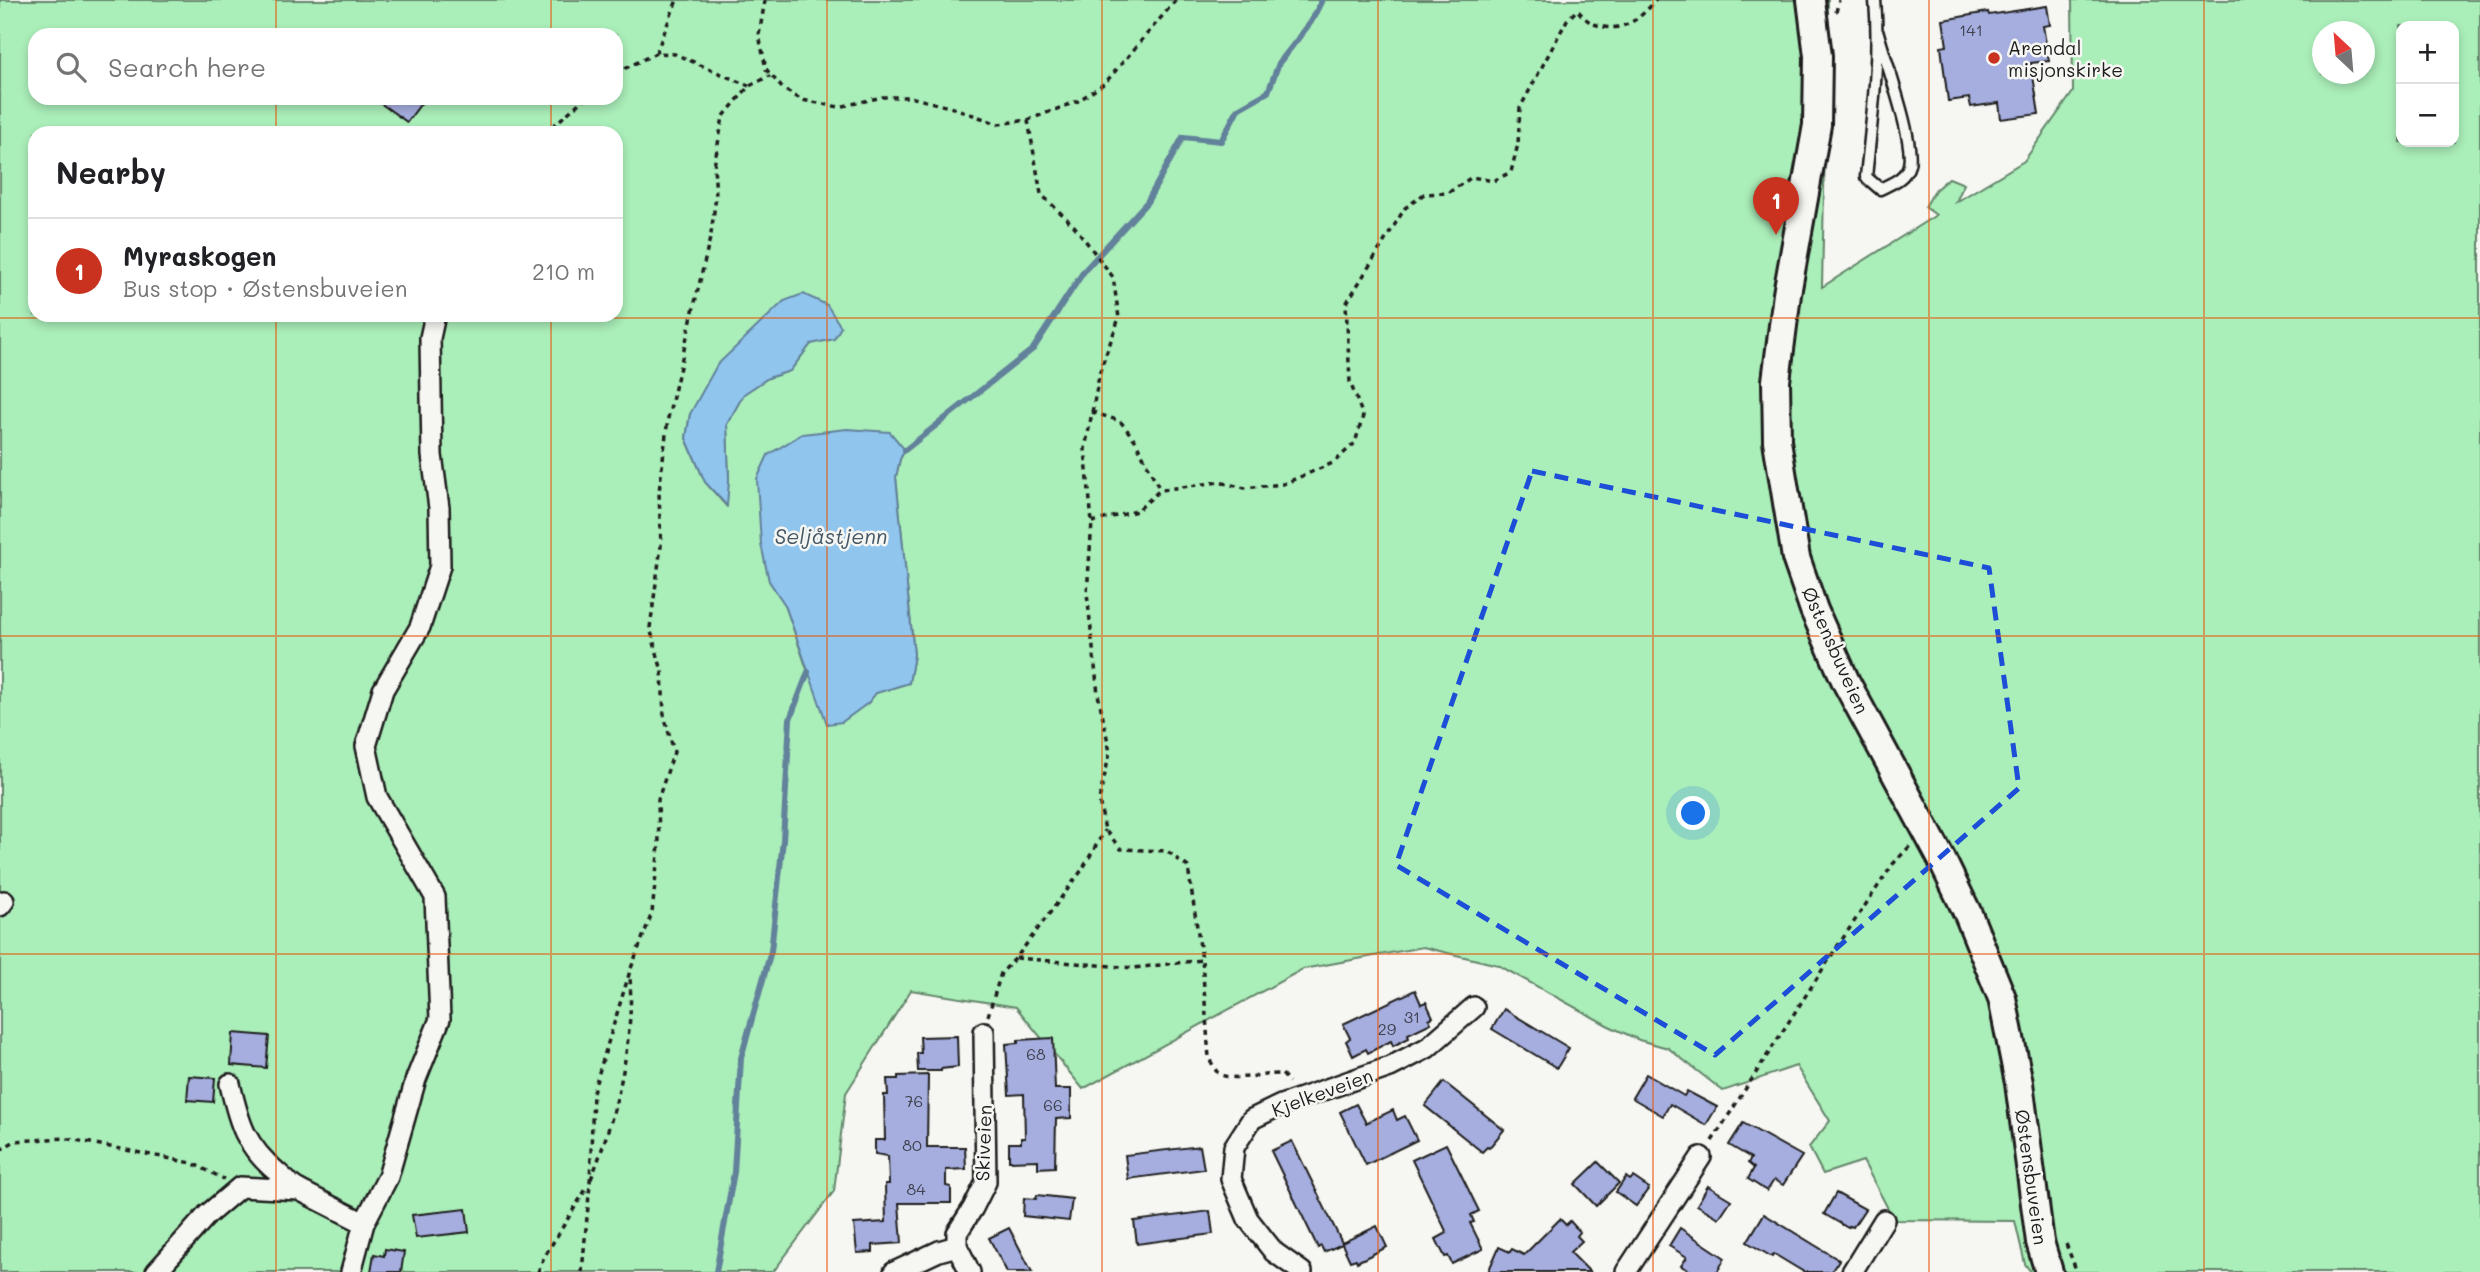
<!DOCTYPE html>
<html lang="en">
<head>
<meta charset="utf-8">
<style>
	:root { --surface:#fff; --page:#f6f6f6; --text:#202124; --muted:#757577; --line:#e0e0e0; --accent:#c8321e }
	body { margin:0; font-family:Mali,sans-serif; background:var(--page); color:var(--text) }
	.controls { position:absolute; right:21px; top:21px; display:grid; overflow:hidden; border-radius:14px; box-shadow:0 4px 10px #0003 }
	.controls button { width:63px; height:63px; display:grid; place-items:center; padding:0; border:0; border-bottom:2px solid var(--line); background:var(--surface); color:var(--text); font:35px sans-serif }
	.compass { position:absolute; left:2312px; top:21px; width:63px; height:63px; border-radius:50%; background:var(--surface); box-shadow:0 4px 10px #0003; rotate:334deg }
	.you { position:absolute; left:1694px; top:814px; width:24px; height:24px; margin:-18px; border:5px solid #fff; border-radius:50%; background:#1a73e8; box-shadow:0 0 0 10px #1a73e833 }
	.badge { display:grid; place-items:center; width:46px; height:46px; border-radius:50%; background:var(--accent); color:#fff; font-size:23px; font-weight:700 }
	.pin { position:absolute; translate:-50% -58px; filter:drop-shadow(0 2px 4px #0008) }
	.pin::after { content:''; position:absolute; top:37px; width:24px; height:21px; background:inherit; clip-path:polygon(0 0,100% 0,50% 100%) }
	.list { margin:0; padding:0; list-style:none }
	h2 { display:flex; justify-content:space-between; align-items:center; height:91px; margin:0; padding:0 28px; font-size:30px }
	h2 small { font-size:23px; font-weight:400; color:var(--muted) }
	.list li { display:grid; grid-template-columns:46px 1fr auto; gap:21px; align-items:center; box-sizing:border-box; height:105px; padding:0 28px; border-top:2px solid var(--line) }
	.list b { display:block; font-size:26px; white-space:nowrap }
	.list p { margin:0; font-size:23px; white-space:nowrap; color:var(--muted) }
	.list em { font-size:23px; font-style:normal; color:var(--muted) }
	.icon { flex:none; width:38px; height:38px; fill:none; stroke:currentColor; stroke-width:2; stroke-linecap:round; stroke-linejoin:round }
	.map { position:relative; flex:none; width:2480px; height:1272px; overflow:hidden }
	.search { position:absolute; background:var(--surface); box-shadow:0 4px 10px #0003; left:28px; top:28px; width:595px; height:77px; display:flex; align-items:center; gap:18px; box-sizing:border-box; padding:0 24px; border-radius:21px; color:var(--muted); font-size:26px }
	.panel { position:absolute; background:var(--surface); box-shadow:0 4px 10px #0003; left:28px; top:126px; width:595px; height:196px; border-radius:21px }
	.map>svg:first-child { display:block }
	.green { fill:#aaeeb9; stroke:#63856a; stroke-width:2; fill-rule:evenodd }
	.water { fill:#90c5ee; stroke:#62819a; stroke-width:2 }
	.lines { fill:none; stroke-linecap:round; stroke-linejoin:round }
	.stream { stroke:#62819a; stroke-width:6 }
	.building { fill:#a6aedf; stroke:#1c1c1c; stroke-width:2 }
	.service-casing { stroke:#1c1c1c; stroke-width:15 }
	.minor-casing { stroke:#1c1c1c; stroke-width:24 }
	.secondary-casing { stroke:#1c1c1c; stroke-width:32 }
	.path { stroke:#1c1c1c; stroke-width:3.5; stroke-dasharray:5 5; stroke-linecap:butt }
	.service { stroke:#f6f6f2; stroke-width:10 }
	.minor { stroke:#f6f6f2; stroke-width:19 }
	.secondary { stroke:#f6f6f2; stroke-width:26 }
	.marked { fill:none; stroke:#1d4ed8; stroke-width:5; stroke-dasharray:14 9; stroke-linejoin:round }
	.grid { fill:none; stroke:#e8590c; stroke-width:2; stroke-opacity:0.55 }
	.poi-dot { fill:#c8321e; stroke:#f6f6f2; stroke-width:2.5 }
	.labels { text-anchor:middle; dominant-baseline:central; stroke-width:5; stroke-linejoin:round; paint-order:stroke }
	.number-label { font-size:16px; fill:#3e404d }
	.poi-label { font-size:19px; fill:#1c1c1c; stroke:#f6f6f2; text-anchor:start }
	.street-label { font-size:19px; fill:#1c1c1c; stroke:#f6f6f2 }
	.water-label { font-size:21px; font-style:italic; fill:#455766; stroke:#f6f6f2 }
</style>
</head>
<body>
<div class="map">
<svg width="2480" height="1272" viewBox="0 0 2480 1272">
	<rect width="100%" height="100%" fill="#f6f6f2"/>
	<filter id="ink" filterUnits="userSpaceOnUse"><feTurbulence type="fractalNoise" baseFrequency=".0143" numOctaves="2"/><feDisplacementMap in="SourceGraphic" scale="14" xChannelSelector="R" yChannelSelector="G"/><feConvolveMatrix kernelMatrix="1 2 1 2 8 2 1 2 1" color-interpolation-filters="sRGB"/></filter>
	<g filter="url(#ink)">
		<path class="green" d="M 0,0 L 1828,0 L 1822,287 L 1936,215 L 1925,207 L 1935,190 L 1949,178 L 1964,184 L 1956,202 L 2024,161 L 2073,92 L 2072,0 L 2480,0 L 2480,1272 L 2031,1272 L 2025,1264 L 2015,1221 L 1894,1220 L 1863,1161 L 1823,1174 L 1809,1147 L 1830,1121 L 1796,1066 L 1723,1091 L 1668,1048 L 1639,1040 L 1607,1025 L 1498,965 L 1423,947 L 1303,969 L 1083,1089 L 1016,1007 L 911,990 L 846,1093 L 834,1191 L 773,1272 L 0,1272 ZM 2401,26 L 2454,26 L 2454,142 L 2401,142 ZM 2322,32 L 2364,32 L 2364,74 L 2322,74 ZM 35,35 L 616,35 L 616,98 L 35,98 ZM 35,133 L 616,133 L 616,315 L 35,315 ZM 841,327 L 811,344 L 790,371 L 768,378 L 744,393 L 727,424 L 729,480 L 726,506 L 705,482 L 686,438 L 690,414 ZM 905,450 L 900,459 L 896,477 L 914,655 L 909,683 L 876,693 L 868,703 L 808,672 L 785,605 Z"/>
		<g class="water">
			<path d="M 803,294 L 827,305 L 841,327 L 834,339 L 811,344 L 790,371 L 768,378 L 744,394 L 727,424 L 729,480 L 727,506 L 705,482 L 686,438 L 690,414 L 717,365 L 784,301 Z"/>
			<path d="M 847,429 L 890,432 L 905,450 L 900,459 L 896,477 L 914,655 L 909,683 L 876,693 L 868,703 L 842,722 L 827,724 L 785,605 L 769,581 L 761,544 L 757,479 L 768,455 L 802,434 Z"/>
		</g>
		<g class="lines">
			<g class="stream">
				<path d="M 905,450 L 1033,349 L 1084,271 L 1147,202 L 1183,137 L 1221,141 L 1238,109 L 1268,92 L 1279,63 L 1311,22 L 1322,0"/>
				<path d="M 716,1272 L 734,1172 L 741,1058 L 771,951 L 783,840 L 790,719 L 808,672"/>
			</g>
		</g>
		<g class="building">
			<path d="M 2047,6 L 2050,25 L 2043,26 L 2049,61 L 2031,63 L 2039,114 L 2001,119 L 1999,103 L 1971,107 L 1969,98 L 1948,101 L 1941,47 L 1947,46 L 1943,20 L 1988,12 L 1989,15 Z"/>
			<path d="M 373,98 L 425,98 L 407,122 Z"/>
			<path d="M 1415,990 L 1421,1004 L 1426,1002 L 1433,1017 L 1429,1019 L 1431,1023 L 1408,1034 L 1409,1038 L 1393,1046 L 1391,1041 L 1368,1053 L 1366,1049 L 1353,1056 L 1346,1041 L 1350,1038 L 1343,1024 Z"/>
			<path d="M 1504,1009 L 1569,1048 L 1557,1068 L 1492,1029 Z"/>
			<path d="M 233,1033 L 269,1036 L 266,1068 L 231,1065 Z"/>
			<path d="M 957,1036 L 958,1067 L 941,1069 L 941,1071 L 918,1071 L 917,1053 L 921,1053 L 920,1037 Z"/>
			<path d="M 1053,1038 L 1055,1089 L 1071,1089 L 1071,1118 L 1056,1119 L 1055,1167 L 1038,1168 L 1038,1160 L 1009,1161 L 1009,1143 L 1021,1143 L 1021,1138 L 1025,1138 L 1024,1094 L 1009,1095 L 1006,1044 L 1018,1043 L 1018,1040 Z"/>
			<path d="M 1646,1074 L 1684,1096 L 1687,1091 L 1717,1107 L 1706,1125 L 1670,1104 L 1663,1116 L 1632,1098 Z"/>
			<path d="M 928,1075 L 927,1147 L 965,1147 L 966,1169 L 946,1170 L 946,1186 L 951,1187 L 951,1203 L 899,1203 L 902,1243 L 873,1245 L 873,1252 L 857,1253 L 854,1224 L 886,1222 L 885,1184 L 889,1184 L 888,1156 L 875,1154 L 875,1140 L 885,1140 L 884,1095 L 888,1095 L 887,1079 L 898,1079 L 898,1076 Z"/>
			<path d="M 189,1076 L 215,1078 L 213,1102 L 187,1100 Z"/>
			<path d="M 1444,1082 L 1504,1130 L 1489,1148 L 1487,1147 L 1482,1152 L 1425,1106 Z"/>
			<path d="M 1356,1104 L 1366,1123 L 1393,1110 L 1397,1120 L 1405,1116 L 1417,1140 L 1366,1165 L 1340,1112 Z"/>
			<path d="M 1743,1123 L 1802,1156 L 1783,1185 L 1774,1180 L 1767,1191 L 1748,1179 L 1754,1168 L 1748,1163 L 1751,1158 L 1729,1145 Z"/>
			<path d="M 1292,1141 L 1342,1243 L 1377,1226 L 1387,1247 L 1357,1262 L 1356,1259 L 1350,1261 L 1342,1244 L 1324,1252 L 1321,1246 L 1318,1248 L 1271,1151 Z"/>
			<path d="M 1446,1144 L 1479,1211 L 1471,1215 L 1474,1222 L 1470,1223 L 1483,1249 L 1452,1264 L 1448,1256 L 1445,1257 L 1436,1239 L 1447,1233 L 1412,1160 Z"/>
			<path d="M 1200,1146 L 1204,1169 L 1128,1179 L 1125,1155 Z"/>
			<path d="M 1598,1162 L 1619,1183 L 1596,1206 L 1575,1184 Z"/>
			<path d="M 1626,1177 L 1630,1180 L 1633,1177 L 1649,1188 L 1636,1206 L 1616,1192 Z"/>
			<path d="M 1708,1186 L 1731,1200 L 1719,1218 L 1697,1205 Z"/>
			<path d="M 1836,1193 L 1865,1209 L 1853,1227 L 1850,1226 L 1848,1228 L 1824,1214 Z"/>
			<path d="M 1037,1195 L 1072,1199 L 1069,1221 L 1023,1216 L 1024,1198 L 1036,1199 Z"/>
			<path d="M 466,1209 L 469,1232 L 416,1238 L 412,1215 Z"/>
			<path d="M 1210,1211 L 1213,1234 L 1137,1244 L 1134,1221 Z"/>
			<path d="M 1764,1214 L 1839,1260 L 1831,1272 L 1804,1272 L 1774,1254 L 1772,1257 L 1747,1242 Z"/>
			<path d="M 1560,1219 L 1566,1225 L 1570,1221 L 1580,1232 L 1577,1236 L 1582,1241 L 1570,1252 L 1590,1272 L 1488,1272 L 1499,1247 L 1510,1252 L 1512,1249 L 1524,1255 Z"/>
			<path d="M 1009,1228 L 1032,1272 L 1007,1272 L 989,1238 Z"/>
			<path d="M 1680,1228 L 1725,1258 L 1717,1272 L 1692,1272 L 1681,1266 L 1687,1257 L 1669,1246 Z"/>
			<path d="M 385,1249 L 404,1252 L 401,1272 L 371,1272 L 374,1254 L 384,1256 Z"/>
		</g>
		<g class="lines">
			<g class="service-casing">
				<path id="service" d="M 1875,0 C 1880,59 1872,118 1866,177 L 1880,189 C 1892,183 1905,179 1909,165 C 1915,141 1885,60 1878,33"/>
			</g>
			<g class="minor-casing">
				<g id="minor">
					<path d="M 0,906 L 4,901"/>
					<path d="M 230,1084 C 239,1123 245,1146 278,1173 C 285,1179 291,1186 299,1190"/>
					<path d="M 156,1272 L 207,1215 L 240,1187 L 299,1190 L 364,1223"/>
					<path d="M 351,1272 L 364,1223 L 388,1177 L 416,1079 L 440,1019 L 435,897 L 377,797 L 366,746 L 383,690 L 420,627 L 440,566 L 439,508 L 432,455 L 430,338 L 435,315"/>
					<path d="M 894,1272 L 939,1251 L 957,1246"/>
					<path d="M 970,1272 L 957,1246 L 957,1233 L 973,1208 L 986,1182 L 984,1032"/>
					<path d="M 1302,1272 L 1274,1252 L 1248,1219 L 1231,1179 L 1234,1147 L 1252,1119 L 1281,1105 L 1390,1067 L 1427,1048 L 1474,1007"/>
					<path d="M 1626,1272 L 1701,1157"/>
					<path d="M 1852,1272 L 1884,1220"/>
				</g>
			</g>
			<g class="secondary-casing">
				<path id="secondary" d="M 1811,0 L 1818,56 L 1817,125 L 1787,294 L 1776,381 L 1777,441 L 1796,558 L 1814,610 L 1846,682 L 1941,858 L 1968,914 L 2002,998 L 2019,1083 L 2040,1242 L 2049,1272"/>
			</g>
			<g class="path">
				<path d="M 765,0 L 759,35 L 766,69 L 783,89 L 802,100 L 839,107 L 882,97 L 910,97 L 957,109 L 998,124 L 1028,120 L 1078,101 L 1105,83 L 1176,0"/>
				<path d="M 1836,12 L 1839,0"/>
				<path d="M 656,53 L 677,0"/>
				<path d="M 616,73 L 656,53 L 675,54 L 749,86"/>
				<path d="M 1028,120 L 1041,194 L 1075,227 L 1113,277 L 1119,318 L 1100,371 L 1085,449 L 1092,522 L 1087,593 L 1098,694 L 1110,752 L 1099,800 L 1105,830 L 1121,849 L 1167,851 L 1188,867 L 1202,960 L 1209,1058 C 1212,1063 1215,1070 1218,1073 C 1232,1083 1264,1073 1282,1074 L 1289,1082"/>
				<path d="M 545,133 L 585,98"/>
				<path d="M 1092,412 L 1120,421 L 1135,440 L 1160,490"/>
				<path d="M 1092,522 L 1137,511 L 1160,490 L 1219,482 L 1245,488 L 1283,484 L 1333,463 L 1355,443 L 1363,416 L 1350,382 L 1346,304 L 1405,208 L 1424,194 L 1448,193 L 1472,177 L 1493,181 L 1511,172 L 1518,144 L 1520,108 L 1567,20 L 1577,10 C 1582,15 1588,22 1594,24 C 1621,35 1640,19 1656,0"/>
				<path d="M 1016,958 L 1134,968 L 1202,960"/>
				<path d="M 988,1016 L 1001,973 L 1016,958 L 1082,870 L 1105,830"/>
				<path d="M 1712,1141 L 1837,947 L 1893,864 L 1910,846"/>
				<path d="M 0,1150 L 15,1141 L 65,1138 L 192,1163 L 224,1179"/>
				<path d="M 591,1179 C 616,1115 634,1044 630,976"/>
				<path d="M 2066,1244 L 2077,1272"/>
				<path d="M 538,1272 L 544,1257 L 588,1186"/>
				<path d="M 582,1272 L 590,1184 L 593,1092 L 630,971 L 652,913 L 659,845 L 658,799 L 674,752 L 664,715 L 662,671 L 650,628 L 661,546 L 659,492 L 668,418 L 711,234 L 716,196 L 714,166 L 723,117 L 749,86 L 770,76"/>
			</g>
			<use href="#service" class="service"/>
			<use href="#minor" class="minor"/>
			<use href="#secondary" class="secondary"/>
		</g>
	</g>
	<path class="marked" d="M 1532,471 L 1989,568 L 2019,788 L 1715,1055 L 1396,865 Z"/>
	<path class="grid" d="M 276,0 L 276,35M 551,0 L 551,35M 827,0 L 827,1272M 1102,0 L 1102,1272M 1378,0 L 1378,1272M 1653,0 L 1653,1272M 1929,0 L 1929,1272M 2204,0 L 2204,1272M 276,98 L 276,133M 551,98 L 551,133M 276,315 L 276,1272M 551,315 L 551,1272M 0,318 L 2480,318M 0,636 L 2480,636M 0,954 L 2480,954"/>
	<circle class="poi-dot" cx="1994" cy="58" r="7"/>
	<g class="labels">
		<g class="number-label">
			<text x="1971" y="29">141</text>
			<text x="1412" y="1016">31</text>
			<text x="1387" y="1028">29</text>
			<text x="1036" y="1053">68</text>
			<text x="914" y="1100">76</text>
			<text x="1053" y="1104">66</text>
			<text x="912" y="1144">80</text>
			<text x="916" y="1188">84</text>
		</g>
		<g class="poi-label">
			<text x="2008" y="47">Arendal<tspan x="2008" dy="22">misjonskirke</tspan></text>
		</g>
		<g class="street-label">
			<text transform="translate(1836 650) rotate(66)">Østensbuveien</text>
			<text transform="translate(1322 1092) rotate(-20)">Kjelkeveien</text>
			<text transform="translate(983 1143) rotate(-88)">Skiveien</text>
			<text transform="translate(2032 1177) rotate(82)">Østensbuveien</text>
		</g>
		<g class="water-label">
			<text x="831" y="535">Seljåstjenn</text>
		</g>
	</g>
</svg>
<div class="controls">
<button>+</button>
<button>−</button>
</div>
<svg class="compass" viewBox="-18 -18 36 36"><path d="M0-13l5 13h-10z" fill="#e53935"/><path d="M0 13l5-13h-10z" fill="#757577"/></svg>
<div class="you"></div>
<div class="pin badge" style="left:1776px;top:235px">1</div>
<div class="search"><svg class="icon" aria-label="search" viewBox="0 0 24 24"><circle cx="10" cy="10" r="6"/><path d="M15 15l6 6"/></svg>Search here</div>
<section class="panel">
<h2>Nearby<small></small></h2>
<ul class="list">
<li><span class="badge">1</span><div><b>Myraskogen</b><p>Bus stop · Østensbuveien</p></div><em>210 m</em></li>
</ul>
</section>
</div>
</body>
</html>
